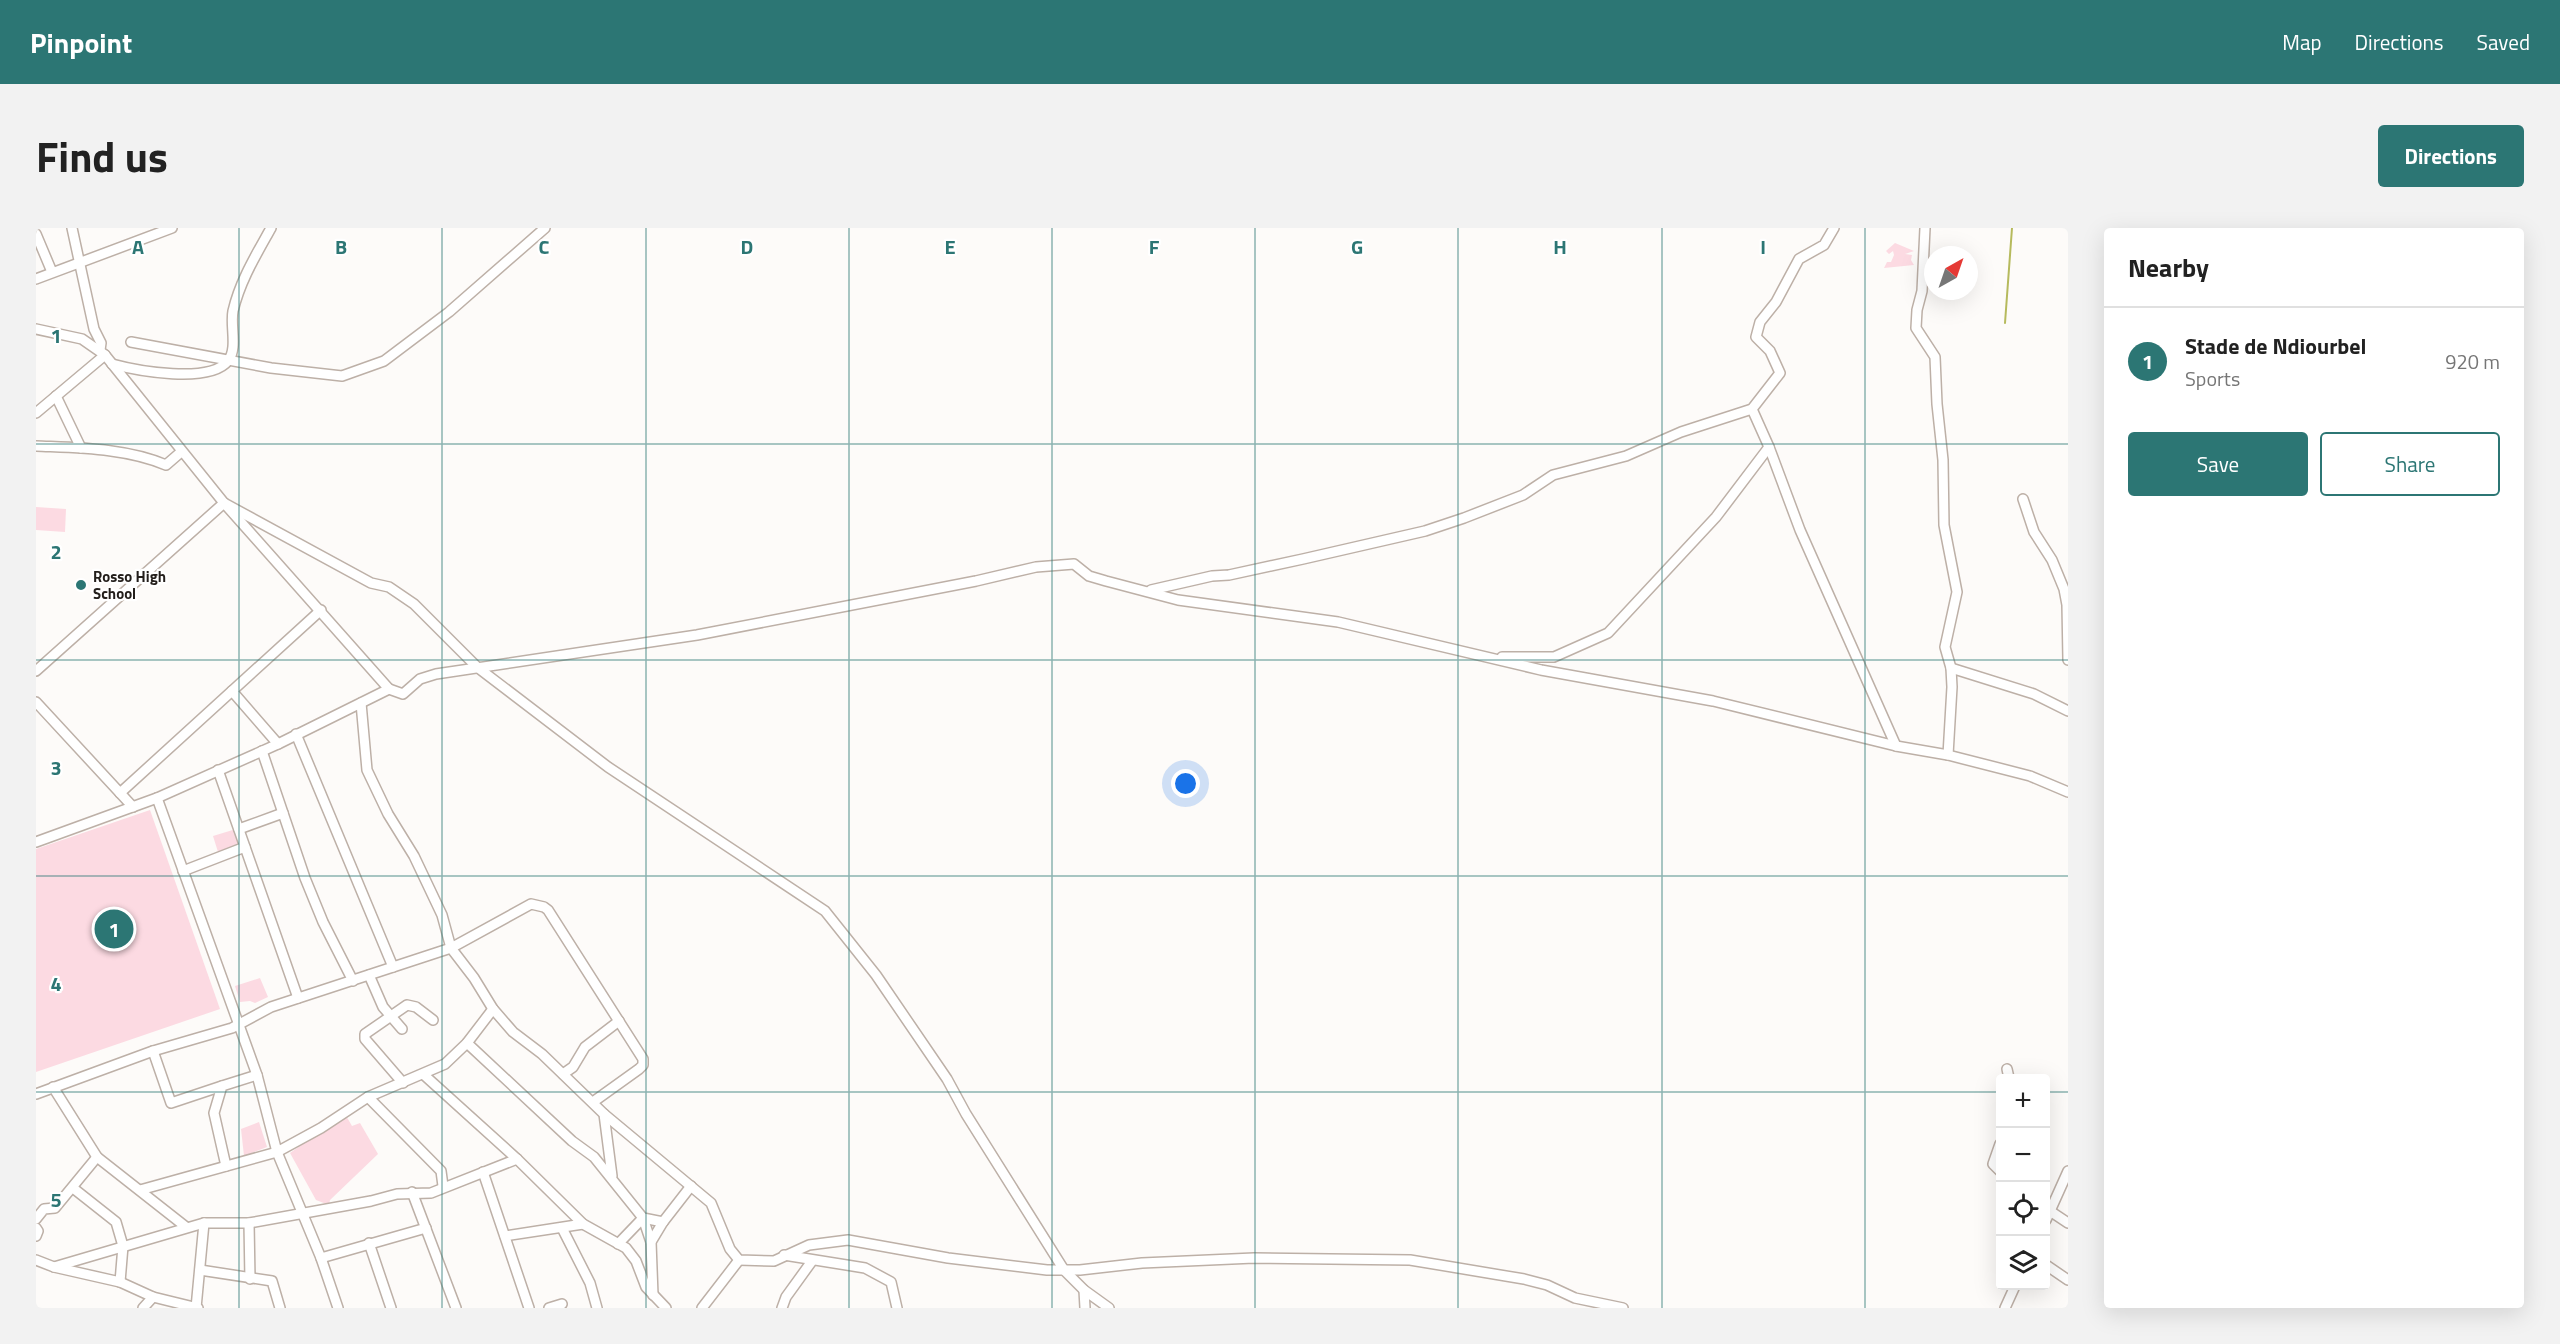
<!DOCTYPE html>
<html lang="en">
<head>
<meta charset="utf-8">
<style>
	:root { --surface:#fff; --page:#f2f2f2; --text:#222; --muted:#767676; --line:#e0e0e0; --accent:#2c7674 }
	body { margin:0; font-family:"Titillium Web",sans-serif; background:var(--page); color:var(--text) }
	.controls { position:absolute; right:18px; bottom:18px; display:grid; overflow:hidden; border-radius:6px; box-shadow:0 6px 24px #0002 }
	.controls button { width:54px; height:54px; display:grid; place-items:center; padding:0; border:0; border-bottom:2px solid var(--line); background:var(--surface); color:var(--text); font:30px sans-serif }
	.compass { position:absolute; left:1888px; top:18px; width:54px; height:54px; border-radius:50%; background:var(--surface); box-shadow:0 6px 24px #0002; rotate:40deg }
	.you { position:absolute; left:1150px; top:556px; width:21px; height:21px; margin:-15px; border:4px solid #fff; border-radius:50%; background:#1a73e8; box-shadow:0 0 0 9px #1a73e833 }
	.badge { display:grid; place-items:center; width:39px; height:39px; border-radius:50%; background:var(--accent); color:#fff; font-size:20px; font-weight:700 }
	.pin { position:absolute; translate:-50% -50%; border:3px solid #fff; box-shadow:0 2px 6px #0006 }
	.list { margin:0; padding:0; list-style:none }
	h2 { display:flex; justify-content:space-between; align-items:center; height:78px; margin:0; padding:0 24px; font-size:26px }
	h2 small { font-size:20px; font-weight:400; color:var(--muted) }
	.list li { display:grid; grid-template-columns:39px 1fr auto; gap:18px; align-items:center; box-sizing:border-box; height:108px; padding:0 24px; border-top:2px solid var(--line) }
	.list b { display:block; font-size:22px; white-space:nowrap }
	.list p { margin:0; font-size:20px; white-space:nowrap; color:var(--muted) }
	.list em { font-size:20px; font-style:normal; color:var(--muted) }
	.actions { display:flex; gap:12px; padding:18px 24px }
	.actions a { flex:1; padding:14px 0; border:2px solid var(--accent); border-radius:6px; text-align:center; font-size:21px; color:var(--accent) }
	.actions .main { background:var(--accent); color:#fff }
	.icon { flex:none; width:33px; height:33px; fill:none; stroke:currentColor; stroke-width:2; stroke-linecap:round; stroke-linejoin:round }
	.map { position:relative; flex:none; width:2032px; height:1080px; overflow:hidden; border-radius:6px }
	header { display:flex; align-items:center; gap:36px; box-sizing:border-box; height:84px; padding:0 30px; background:var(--accent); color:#fff }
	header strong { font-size:28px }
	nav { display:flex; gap:33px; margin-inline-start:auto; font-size:21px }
	.intro { display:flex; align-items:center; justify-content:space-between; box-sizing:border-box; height:144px; padding:0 36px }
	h1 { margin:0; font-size:42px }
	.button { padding:15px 27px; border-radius:6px; background:var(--accent); color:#fff; font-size:21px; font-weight:700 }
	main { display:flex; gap:36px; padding:0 36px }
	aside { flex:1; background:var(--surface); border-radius:6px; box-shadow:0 6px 24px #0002 }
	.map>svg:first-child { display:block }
	.green { fill:#fcdae2 }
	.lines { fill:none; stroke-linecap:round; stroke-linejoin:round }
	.stream { stroke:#b6ba5d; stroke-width:2 }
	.minor-casing { stroke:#bdb0a7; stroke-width:12 }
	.minor { stroke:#fff; stroke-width:9 }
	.grid { fill:none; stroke:#2c7674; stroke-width:1.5; stroke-opacity:0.55 }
	.poi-dot { fill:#2c7674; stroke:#fff; stroke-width:2 }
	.labels { text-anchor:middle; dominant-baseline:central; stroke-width:4.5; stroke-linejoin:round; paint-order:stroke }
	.poi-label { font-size:15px; font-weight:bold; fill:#231e1b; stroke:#fff; text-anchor:start }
	.grid-label { font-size:20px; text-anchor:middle; font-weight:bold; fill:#2c7674; stroke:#fff; stroke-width:4.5; stroke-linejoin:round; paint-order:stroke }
</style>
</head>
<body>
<header>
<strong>Pinpoint</strong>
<nav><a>Map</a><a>Directions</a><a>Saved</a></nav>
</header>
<div class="intro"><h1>Find us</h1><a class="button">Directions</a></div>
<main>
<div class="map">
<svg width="2032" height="1080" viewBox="0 0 2032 1080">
	<rect width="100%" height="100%" fill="#fdfbf9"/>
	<g class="green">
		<path d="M 1859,15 L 1878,23 L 1869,26 L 1876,27 L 1875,32 L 1878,37 L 1848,40 L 1851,34 L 1855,34 L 1858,27 L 1857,23 L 1853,26 L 1850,23 Z"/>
		<path d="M 0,279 L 30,281 L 29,304 L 0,302 Z"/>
		<path d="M 114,582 L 184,781 L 0,844 L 0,621 Z"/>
		<path d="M 200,601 L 205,617 L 182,624 L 177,608 Z"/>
		<path d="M 224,750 L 232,769 L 219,775 L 214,773 L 204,774 L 199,758 Z"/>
		<path d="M 309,886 L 316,898 L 324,895 L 342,926 L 294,972 L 293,977 L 280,972 L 254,925 Z"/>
		<path d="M 223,894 L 231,919 L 208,928 L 205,901 Z"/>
	</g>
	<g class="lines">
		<path class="stream" d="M 1969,95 L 1976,0"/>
		<g class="minor-casing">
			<g id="minor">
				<path d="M 36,0 L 58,101 L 65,115 L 64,122"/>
				<path d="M 1889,0 L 1886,63 L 1881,82 L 1880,100 L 1899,129 L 1901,176 L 1907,232 L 1908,297 L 1921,364 L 1909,419 L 1915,440 L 1916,459 L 1912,527"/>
				<path d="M 0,6 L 16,44"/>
				<path d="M 0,51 L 136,0"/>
				<path d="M 0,101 L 46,111 L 69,127 L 188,275 L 353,461"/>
				<path d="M 95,114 L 235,140 L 306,148 L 348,133 L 413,84 L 509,0"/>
				<path d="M 76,136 C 102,143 173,156 192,133 C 202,120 194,98 197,83 C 204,53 220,27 235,0"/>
				<path d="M 20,168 L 45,220"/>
				<path d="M 1716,181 L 1733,219 L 1764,302 L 1860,518"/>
				<path d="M 0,185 L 69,127"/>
				<path d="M 0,218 C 43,220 90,220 130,237 L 145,224"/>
				<path d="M 1987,271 L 1998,304 L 2016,332 L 2028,361 L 2031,377 L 2032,432"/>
				<path d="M 188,275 L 335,355 L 353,359 L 378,376 L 441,439 L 572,539 L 789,683 L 840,747 L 911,851 L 930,886 L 1028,1042 L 1048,1062 L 1073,1080"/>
				<path d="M 1115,362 L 1176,348 L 1193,347 L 1267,331 L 1389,303 L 1428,290 L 1487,267 L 1517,247 L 1590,228 L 1645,204 L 1716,181 L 1744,145 L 1734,123 L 1720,109 L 1724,94 L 1740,74 L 1763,31 L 1788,17 L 1798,0"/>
				<path d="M 1466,429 L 1518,429 L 1572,405 L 1680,289 L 1733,219"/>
				<path d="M 1915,440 L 1998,466 L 2032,483"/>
				<path d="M 0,443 L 188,275"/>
				<path d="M 196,463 L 242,516"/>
				<path d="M 0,474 L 97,579"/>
				<path d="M 325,475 L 331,542 L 352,586 L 378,628 L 406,687 L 415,720 L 438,750 L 457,781 L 477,804 L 506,826 L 568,886 L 576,948"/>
				<path d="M 260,506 L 357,739"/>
				<path d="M 226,523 L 269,650 L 287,694 L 317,753"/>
				<path d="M 182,542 L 262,770"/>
				<path d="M 84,565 L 285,382"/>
				<path d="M 121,570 L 221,847 L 241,924 L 285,1030 L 302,1080"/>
				<path d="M 203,601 L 247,585"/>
				<path d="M 0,614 L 121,570 L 242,516 L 353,461 L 367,466 L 384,451 L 400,446 L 661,407 L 940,353 L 1000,339 L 1038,336 L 1053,348 L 1070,353 L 1142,372 L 1302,394 L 1505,442 L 1677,473 L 1860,518 L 1912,527 L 1994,548 L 2032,564"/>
				<path d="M 147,643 L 209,619"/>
				<path d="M 333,747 L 347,779 L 366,801"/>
				<path d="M 431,815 L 536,913 L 558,929 L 607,990 L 627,994"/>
				<path d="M 117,823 L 135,875 L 186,858"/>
				<path d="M 1971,841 L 1973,850"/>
				<path d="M 387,846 L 481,931 L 547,996 L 590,1020 L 600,1033 L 610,1059 L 630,1080"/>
				<path d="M 527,846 L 537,839 L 549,819 L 583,793"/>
				<path d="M 367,855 L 329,811 L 329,806 L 371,777 L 380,779 L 397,792"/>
				<path d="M 17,859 L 61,929 L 150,999"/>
				<path d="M 0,866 L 117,823 L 196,800 L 235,779 L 415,720 L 495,676 L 508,679 L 512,682 L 607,831 L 607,837 L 603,841 L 557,874"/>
				<path d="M 332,869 L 405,943 L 407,958"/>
				<path d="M 568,886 L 675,975 L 694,1021 L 703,1032 L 738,1033 L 773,1017 L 812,1012 L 912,1030 L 1011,1042 L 1044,1042 L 1106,1035 L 1218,1030 L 1374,1032 L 1488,1051 L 1511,1057 L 1539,1070 L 1587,1080"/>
				<path d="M 1964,916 L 1957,936 L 1964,943"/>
				<path d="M 190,938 L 178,885 L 186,858 L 221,847"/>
				<path d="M 447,944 L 493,1080"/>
				<path d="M 37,960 L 80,994 L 87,1018 L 84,1054"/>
				<path d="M 104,962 L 241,924 L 285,900 L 332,869 L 409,836 L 431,815 L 457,781"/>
				<path d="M 376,964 L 420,1080"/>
				<path d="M 2014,983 L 2032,995"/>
				<path d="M 0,991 L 8,981 L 19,980 L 61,929"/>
				<path d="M 2010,992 L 2032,943"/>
				<path d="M 213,995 L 214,1051"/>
				<path d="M 0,1000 L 2,1003 L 0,1008"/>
				<path d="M 526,1000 L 554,1055 L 561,1080"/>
				<path d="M 469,1008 L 547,996"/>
				<path d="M 333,1015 L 355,1080"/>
				<path d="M 582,1016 L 607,990 L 615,1014"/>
				<path d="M 748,1027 L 829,1040 L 855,1054 L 861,1080"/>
				<path d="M 285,1030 L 390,1000"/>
				<path d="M 0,1032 L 18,1039 L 84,1054 L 117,1069 L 162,1080"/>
				<path d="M 2010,1037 L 2032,1052"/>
				<path d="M 18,1039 L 168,995 L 213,995 L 335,973 L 361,966 L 395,965 L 481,931"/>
				<path d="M 164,1042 L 236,1053 L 244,1080"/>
				<path d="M 1048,1062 L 1049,1080"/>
				<path d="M 617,1067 L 615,1014 L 627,994 L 655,958"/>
				<path d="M 107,1080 L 117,1069"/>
				<path d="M 160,1080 L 168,995"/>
				<path d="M 513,1080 L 526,1076"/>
				<path d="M 666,1080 L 703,1032"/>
				<path d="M 746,1080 L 750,1069 L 776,1033"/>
				<path d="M 1969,1080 L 1979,1058"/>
			</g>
		</g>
		<use href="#minor" class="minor"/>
	</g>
	<path class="grid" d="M 203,0 L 203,1080M 406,0 L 406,1080M 610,0 L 610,1080M 813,0 L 813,1080M 1016,0 L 1016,1080M 1219,0 L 1219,1080M 1422,0 L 1422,1080M 1626,0 L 1626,1080M 1829,0 L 1829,1080M 0,216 L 2032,216M 0,432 L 2032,432M 0,648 L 2032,648M 0,864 L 1964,864M 2010,864 L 2032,864"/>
	<circle class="poi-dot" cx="45" cy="357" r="6"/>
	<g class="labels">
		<g class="poi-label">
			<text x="57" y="348">Rosso High<tspan x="57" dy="17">School</tspan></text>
		</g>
	</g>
	<g class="grid-label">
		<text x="102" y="26">A</text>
		<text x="305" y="26">B</text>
		<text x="508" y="26">C</text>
		<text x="711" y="26">D</text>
		<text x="914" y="26">E</text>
		<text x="1118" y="26">F</text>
		<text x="1321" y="26">G</text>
		<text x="1524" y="26">H</text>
		<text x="1727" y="26">I</text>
		<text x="20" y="115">1</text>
		<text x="20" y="331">2</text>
		<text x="20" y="547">3</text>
		<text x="20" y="763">4</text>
		<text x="20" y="979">5</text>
	</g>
</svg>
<div class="controls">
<button>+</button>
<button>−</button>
<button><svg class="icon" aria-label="locate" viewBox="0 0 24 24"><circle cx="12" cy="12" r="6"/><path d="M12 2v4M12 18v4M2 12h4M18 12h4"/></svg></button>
<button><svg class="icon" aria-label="layers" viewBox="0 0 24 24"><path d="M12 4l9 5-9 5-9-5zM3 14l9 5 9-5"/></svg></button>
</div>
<svg class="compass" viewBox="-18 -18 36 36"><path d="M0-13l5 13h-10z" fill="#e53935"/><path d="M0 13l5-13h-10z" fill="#767676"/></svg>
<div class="you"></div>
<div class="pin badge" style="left:78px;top:701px">1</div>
</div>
<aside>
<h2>Nearby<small></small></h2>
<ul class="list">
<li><span class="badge">1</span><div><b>Stade de Ndiourbel</b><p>Sports</p></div><em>920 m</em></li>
</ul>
<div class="actions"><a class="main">Save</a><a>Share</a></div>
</aside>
</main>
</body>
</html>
